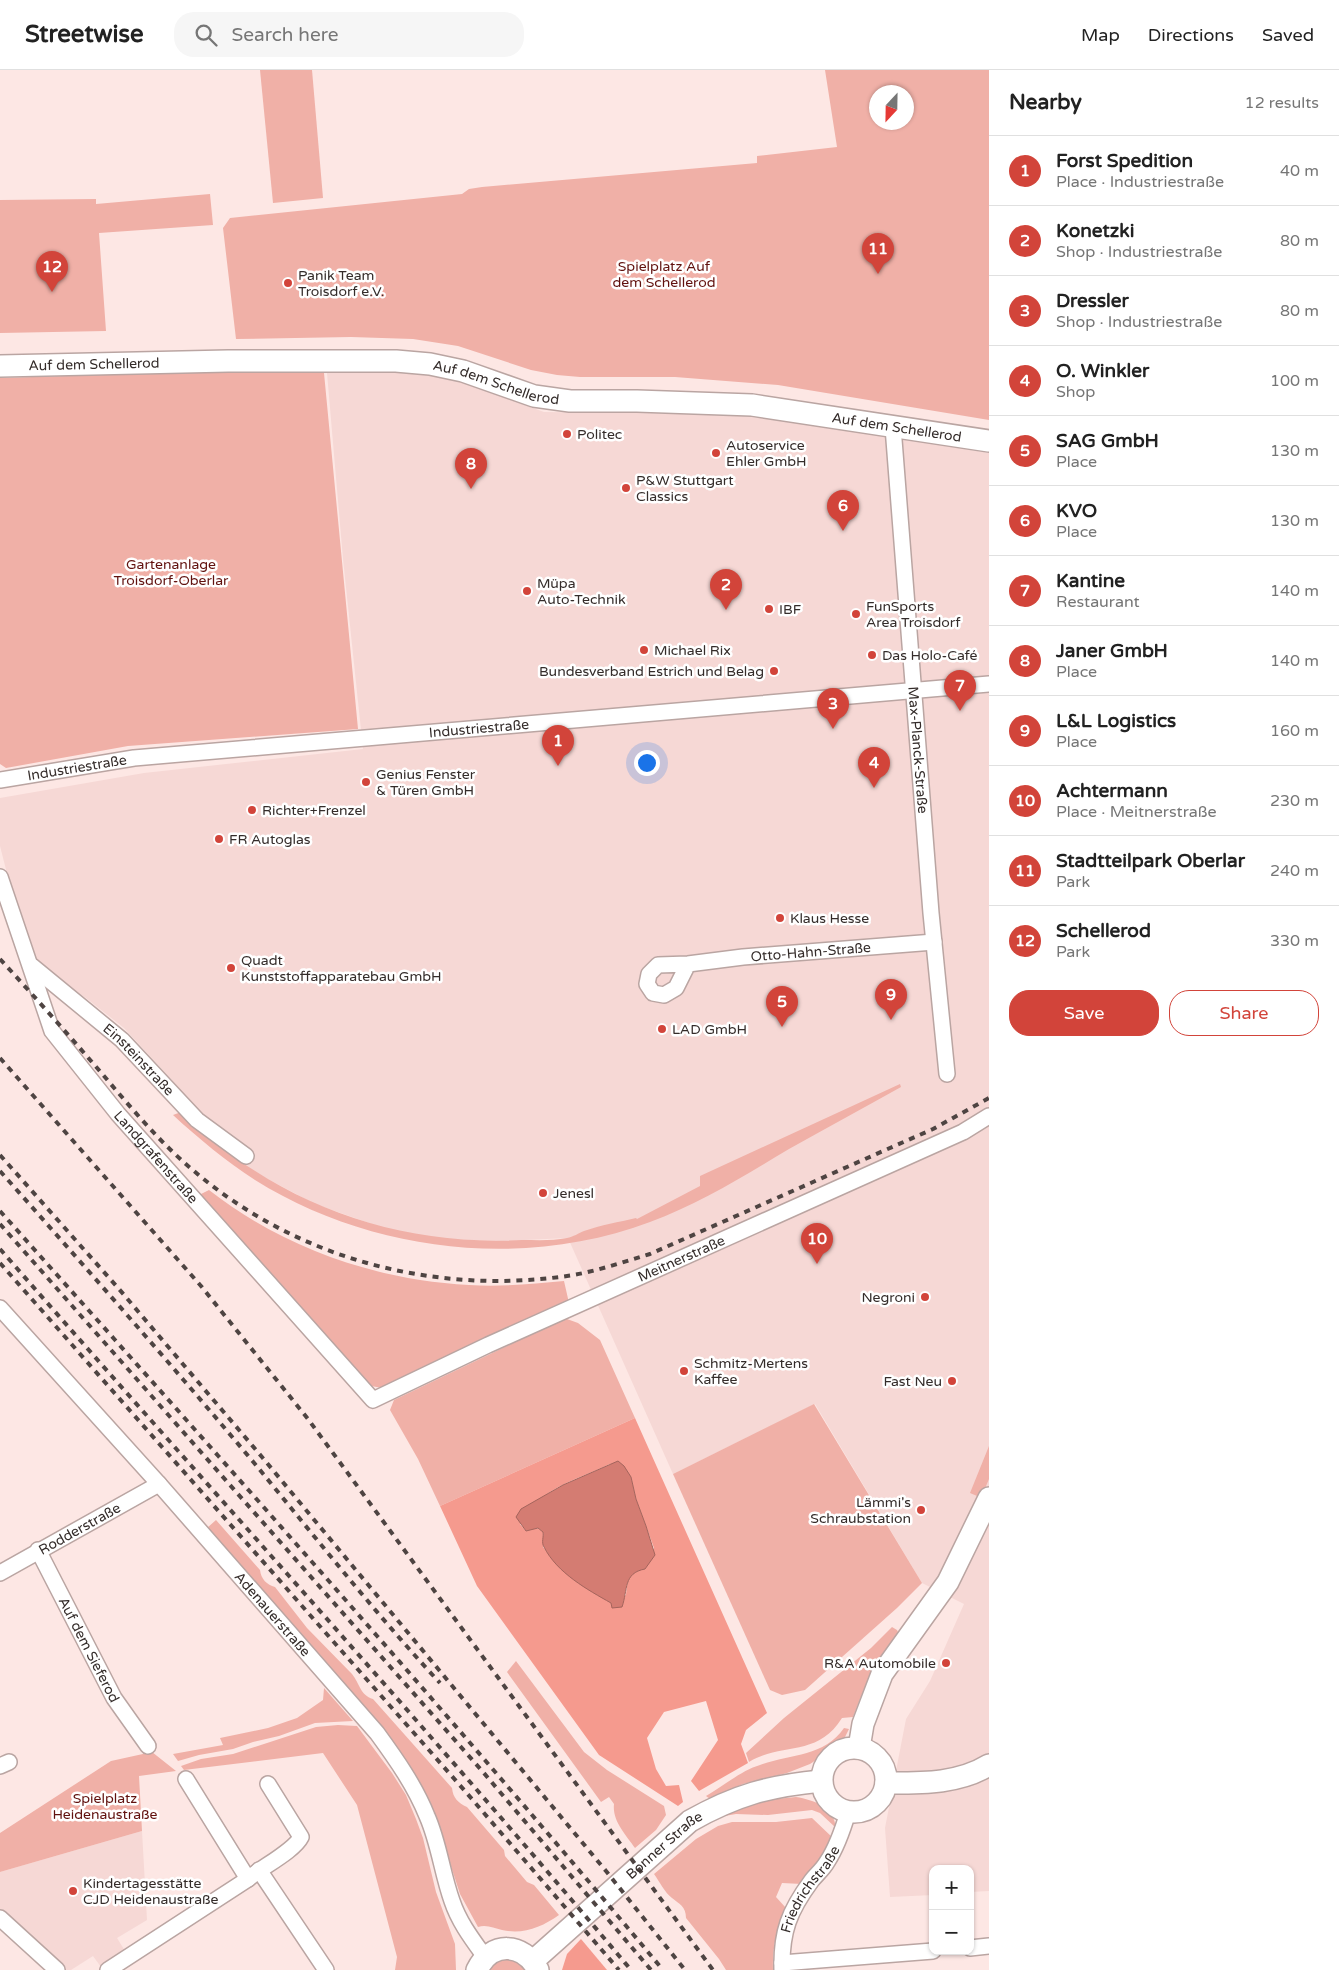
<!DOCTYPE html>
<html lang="en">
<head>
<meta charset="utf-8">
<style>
	:root { --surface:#fff; --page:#f6f6f6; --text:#222; --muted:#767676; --line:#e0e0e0; --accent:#d2443a }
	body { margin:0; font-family:"Varela Round",sans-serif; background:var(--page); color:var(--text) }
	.controls { position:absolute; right:15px; bottom:15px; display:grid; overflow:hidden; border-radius:10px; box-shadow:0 1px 4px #0004 }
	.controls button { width:45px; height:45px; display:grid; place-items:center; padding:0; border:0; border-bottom:1px solid var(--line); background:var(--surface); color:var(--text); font:25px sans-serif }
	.compass { position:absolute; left:869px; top:15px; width:45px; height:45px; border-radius:50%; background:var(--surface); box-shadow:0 1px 4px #0004; rotate:202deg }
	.you { position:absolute; left:646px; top:692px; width:18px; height:18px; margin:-12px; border:4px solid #fff; border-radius:50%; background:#1a73e8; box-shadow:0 0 0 8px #1a73e833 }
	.badge { display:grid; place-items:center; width:32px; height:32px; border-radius:50%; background:var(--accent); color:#fff; font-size:16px; font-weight:700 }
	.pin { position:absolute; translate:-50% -41px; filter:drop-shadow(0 1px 2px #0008) }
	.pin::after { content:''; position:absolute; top:26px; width:18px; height:15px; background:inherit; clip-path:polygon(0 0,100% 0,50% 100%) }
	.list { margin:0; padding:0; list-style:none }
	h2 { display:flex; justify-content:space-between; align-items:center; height:65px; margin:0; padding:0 20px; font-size:21px }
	h2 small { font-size:16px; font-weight:400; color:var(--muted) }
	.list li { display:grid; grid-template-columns:32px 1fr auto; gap:15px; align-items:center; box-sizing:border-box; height:70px; padding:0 20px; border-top:1px solid var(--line) }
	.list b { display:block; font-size:19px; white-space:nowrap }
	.list p { margin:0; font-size:16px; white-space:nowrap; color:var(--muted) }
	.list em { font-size:16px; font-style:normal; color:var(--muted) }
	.actions { display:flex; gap:10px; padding:15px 20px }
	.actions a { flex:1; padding:11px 0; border:1px solid var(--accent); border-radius:20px; text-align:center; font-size:18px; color:var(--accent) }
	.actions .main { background:var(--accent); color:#fff }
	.icon { flex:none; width:28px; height:28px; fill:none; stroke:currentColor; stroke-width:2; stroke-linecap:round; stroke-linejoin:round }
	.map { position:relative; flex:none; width:989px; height:1900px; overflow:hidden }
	header { display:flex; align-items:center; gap:30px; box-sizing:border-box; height:70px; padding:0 25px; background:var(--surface); border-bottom:1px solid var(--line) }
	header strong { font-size:24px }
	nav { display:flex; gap:28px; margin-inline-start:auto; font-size:18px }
	.search { width:350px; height:45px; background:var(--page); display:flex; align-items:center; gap:12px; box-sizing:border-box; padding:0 18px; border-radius:20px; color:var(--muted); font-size:19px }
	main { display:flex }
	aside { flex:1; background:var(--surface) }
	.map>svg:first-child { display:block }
	.built { fill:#f6d8d5 }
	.green { fill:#f0b0a7; fill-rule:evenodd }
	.forest { fill:#f59a8e; fill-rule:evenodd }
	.water { fill:#d47c72; stroke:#a4645c }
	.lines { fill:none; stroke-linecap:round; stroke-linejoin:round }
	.street-casing { stroke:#baa5a2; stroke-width:18 }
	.secondary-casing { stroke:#baa5a2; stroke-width:24 }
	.street { stroke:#fff; stroke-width:15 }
	.secondary { stroke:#fff; stroke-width:21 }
	.rail { stroke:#4e4442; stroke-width:4; stroke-dasharray:6 6; stroke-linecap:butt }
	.poi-dot { fill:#d2443a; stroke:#fff; stroke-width:2 }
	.labels { text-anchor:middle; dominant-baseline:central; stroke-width:5; stroke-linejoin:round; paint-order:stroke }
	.park-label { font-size:14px; fill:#61110e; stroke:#fff }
	.poi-label { font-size:14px; fill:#342c2a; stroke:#fff; text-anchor:start }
	.street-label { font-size:14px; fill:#342c2a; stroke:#fff }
</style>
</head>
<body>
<header>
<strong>Streetwise</strong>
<div class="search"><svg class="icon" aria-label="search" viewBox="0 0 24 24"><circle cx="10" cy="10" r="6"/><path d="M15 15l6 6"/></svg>Search here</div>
<nav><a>Map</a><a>Directions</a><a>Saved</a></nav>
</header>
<main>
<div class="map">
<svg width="989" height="1900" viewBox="0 0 989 1900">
	<rect width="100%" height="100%" fill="#fde7e4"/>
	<g class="built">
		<path d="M 327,303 L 413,303 L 438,306 L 461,312 L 544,342 L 727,344 L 820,355 L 989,383 L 989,1821 L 970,1822 L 970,1799 L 933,1799 L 933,1825 L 890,1827 L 885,1758 L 906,1649 L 930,1611 L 964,1534 L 922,1513 L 815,1334 L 673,1404 L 568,1168 L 503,1171 L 473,1170 L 444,1169 L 386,1159 L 315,1134 L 277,1114 L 252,1101 L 199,1059 L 181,1042 L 172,1010 L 124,958 L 86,928 L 37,895 L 13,827 L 0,776 L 0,728 L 144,703 L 363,679 L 343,489 Z"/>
		<path d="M 142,1761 L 147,1850 L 117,1868 L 125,1881 L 101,1897 L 93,1886 L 71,1900 L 64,1900 L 0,1839 L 0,1802 Z"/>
	</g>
	<g class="green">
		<path d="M 260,0 L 312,0 L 323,128 L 273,133 Z"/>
		<path d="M 825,0 L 989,0 L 989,350 L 778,315 L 675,307 L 580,307 L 557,305 L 531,300 L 458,276 L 413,269 L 351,267 L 236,269 L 223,158 L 230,148 L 462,124 L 469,119 L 482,117 L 757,93 L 757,86 L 837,77 ZM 876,22 L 906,22 L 906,52 L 876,52 Z"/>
		<path d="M 210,124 L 213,155 L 99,163 L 106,261 L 0,263 L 0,130 L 96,129 L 96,134 Z"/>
		<path d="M 158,303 L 324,303 L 358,659 L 128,676 L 6,698 L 0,694 L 0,308 Z"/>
		<path d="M 900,1014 L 901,1017 C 864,1038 826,1058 789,1079 C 744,1106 699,1134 650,1152 C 522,1200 370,1182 255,1110 C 226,1091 199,1069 173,1045 L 181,1042 C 273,1132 393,1177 522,1170 C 536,1170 553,1171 567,1168 C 573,1167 579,1163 584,1161 C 601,1155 619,1152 636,1148 L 637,1149 L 700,1116 L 700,1106 Z"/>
		<path d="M 209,1120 C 283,1178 375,1210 469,1215 C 501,1217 532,1214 564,1211 L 569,1233 L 388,1319 L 371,1316 L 199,1125 Z"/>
		<path d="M 567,1249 L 578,1253 L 600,1270 L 635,1348 L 440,1436 L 418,1389 L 390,1340 L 394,1330 L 559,1251 Z"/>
		<path d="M 814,1334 L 922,1513 L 897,1538 L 805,1620 L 782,1625 L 770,1620 L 673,1404 Z"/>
		<path d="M 989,1376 L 989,1409 L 973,1447 L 971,1441 L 977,1426 L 970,1423 Z"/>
		<path d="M 216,1450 L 260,1500 C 261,1509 267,1515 275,1517 L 307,1558 L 352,1604 C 360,1614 360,1625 373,1629 L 452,1718 C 453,1728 458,1733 467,1737 L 504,1780 L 505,1786 L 527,1812 L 534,1815 L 559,1845 C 542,1857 523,1865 502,1860 C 494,1858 486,1854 478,1857 L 460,1824 L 437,1753 L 426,1725 L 410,1696 L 353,1623 L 207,1458 Z"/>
		<path d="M 892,1557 L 897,1560 L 900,1566 L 864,1619 L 853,1647 L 842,1648 C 817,1688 781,1672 749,1692 L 746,1683 L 784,1648 L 871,1578 Z"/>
		<path d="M 516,1591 L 584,1682 L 607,1700 L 664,1736 L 666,1745 L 656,1760 L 635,1778 C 626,1765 612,1751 614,1734 L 609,1727 L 601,1732 L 507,1602 Z"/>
		<path d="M 324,1618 L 353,1651 L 315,1653 L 279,1666 L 253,1672 L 233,1679 L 199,1685 L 178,1691 L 173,1684 L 223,1675 L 220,1668 L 268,1658 L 297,1648 L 323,1630 Z"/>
		<path d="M 338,1655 L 357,1656 L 392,1703 L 406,1725 L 416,1749 L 423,1768 L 436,1822 L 455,1874 L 456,1900 L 395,1900 L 397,1887 L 357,1735 L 323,1683 L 184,1700 L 181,1696 L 201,1689 L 233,1684 L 316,1657 Z"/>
		<path d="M 844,1658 L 849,1659 L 845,1667 L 826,1679 L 819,1688 L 810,1694 L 787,1703 L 743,1714 L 710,1729 L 706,1726 C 722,1717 742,1700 760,1695 C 790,1684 824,1687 844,1658 Z"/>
		<path d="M 152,1682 L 176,1701 L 139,1706 L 142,1761 L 0,1802 L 0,1763 L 111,1691 Z"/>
		<path d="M 796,1727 C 814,1730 834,1737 836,1758 L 820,1743 L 812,1740 L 768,1745 L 736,1744 L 719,1747 L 758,1731 Z"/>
		<path d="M 812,1748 L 833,1768 L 825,1784 L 802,1814 L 782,1813 L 776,1827 L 786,1838 C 777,1858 772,1878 773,1900 L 726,1900 L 719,1889 L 686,1848 C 686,1836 679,1834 672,1828 C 665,1823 659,1811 654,1804 L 696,1769 L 718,1756 L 732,1752 L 776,1752 Z"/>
		<path d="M 509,1887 L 529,1900 L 485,1900 L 490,1894 Z"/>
	</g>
	<g class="forest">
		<path d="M 635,1348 L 767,1643 L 746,1660 L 741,1674 L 748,1693 L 699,1721 L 691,1711 L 718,1670 L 706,1631 L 664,1642 L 647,1668 L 656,1699 L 666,1716 L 679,1715 L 683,1732 L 678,1736 L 599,1685 L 477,1516 L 440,1436 ZM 610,1394 L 631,1407 L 636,1429 L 654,1478 L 645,1499 C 627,1502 628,1510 626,1525 L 612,1533 L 562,1500 L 543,1477 L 543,1462 C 537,1456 533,1459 526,1461 L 520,1454 C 527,1445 534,1434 543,1427 C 561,1413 589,1404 610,1394 Z"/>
		<path d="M 581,1869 L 607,1900 L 562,1900 L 567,1884 Z"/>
	</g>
	<path class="water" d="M 618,1391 L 624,1396 L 631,1407 L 636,1429 L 646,1456 L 655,1485 L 645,1499 C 623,1503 628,1520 622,1537 L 612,1538 L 611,1533 C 588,1520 557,1503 544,1477 C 541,1472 544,1467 543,1462 L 538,1458 L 526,1461 L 516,1447 L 521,1439 L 563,1415 Z"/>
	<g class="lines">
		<g class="street-casing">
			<g id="street">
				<path id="s1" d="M 893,357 L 931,843 L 947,1004"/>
				<path id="s2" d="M 0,710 L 134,688 L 989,614"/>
				<path id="s3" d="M 0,807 L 52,961 L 118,1044 L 373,1330 L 488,1275 L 963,1062 L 989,1046"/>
				<path id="s4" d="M 688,894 L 676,918 L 664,925 L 653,923 L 647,914 L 649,904 L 658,895 L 688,894 L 743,887 L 934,872"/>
				<path id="s5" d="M 32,896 L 122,970 L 197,1050 L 246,1086"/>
				<path id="s6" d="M 0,1238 L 159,1414 L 377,1663 C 396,1689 415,1716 427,1746 C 439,1773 442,1803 452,1831 C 459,1852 472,1869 485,1887"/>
				<path id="s7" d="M 38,1480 L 114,1628 L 148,1676"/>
				<path id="s8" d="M 0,1503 L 159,1414"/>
				<path d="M 0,1696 L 9,1692"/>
				<path d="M 186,1709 L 248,1809 C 262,1797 294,1781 301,1767 L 268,1714"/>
				<path d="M 259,1800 L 326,1900"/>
				<path d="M 0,1848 L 57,1900"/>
				<path d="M 970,1878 L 989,1876"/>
				<path d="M 782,1893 L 933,1881"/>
				<path d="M 108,1900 L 248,1809"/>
				<path id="s9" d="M 782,1900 C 781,1862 789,1841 812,1810 C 817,1804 823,1799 827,1792 C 837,1777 843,1759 848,1742"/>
			</g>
		</g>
		<g class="secondary-casing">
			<g id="secondary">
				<path id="s10" d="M 0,296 L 228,291 L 396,291 L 430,294 L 463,301 L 534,326 L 570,331 L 637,331 L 752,335 L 989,371"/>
				<circle cx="854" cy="1710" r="32"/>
				<path d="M 859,1678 L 863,1654 L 882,1604 L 948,1512 L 989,1428"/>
				<path d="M 886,1713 C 922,1713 958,1714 989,1695"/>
				<path id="s11" d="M 533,1891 L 690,1751 C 736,1725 769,1716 821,1711"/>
				<path d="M 477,1900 C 491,1871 523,1872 538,1900"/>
			</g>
		</g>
		<use href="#street" class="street"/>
		<use href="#secondary" class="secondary"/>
		<g class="rail">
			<path d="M 0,889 C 33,925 66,962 98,999 C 128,1034 158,1071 194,1101 C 297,1189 434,1225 567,1206 C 595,1202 623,1192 650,1184 L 933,1059 L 989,1028"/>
			<path d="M 0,988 L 201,1216 L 308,1349 L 713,1900"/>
			<path d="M 0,1085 L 119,1219 L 262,1387 L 606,1801 L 685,1900"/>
			<path d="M 0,1101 C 86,1198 172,1295 255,1394 C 316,1468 375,1543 440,1613"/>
			<path d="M 0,1141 C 224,1392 448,1642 663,1900"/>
			<path d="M 0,1154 L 483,1702 L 651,1900"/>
			<path d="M 0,1179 C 210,1419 425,1655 631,1900"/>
			<path d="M 0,1193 L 465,1721 L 619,1900"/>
		</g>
	</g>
	<g class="poi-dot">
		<circle cx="288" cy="213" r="5"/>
		<circle cx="567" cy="364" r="5"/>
		<circle cx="716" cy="383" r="5"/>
		<circle cx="626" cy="418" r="5"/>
		<circle cx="527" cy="521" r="5"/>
		<circle cx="769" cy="539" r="5"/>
		<circle cx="856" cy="544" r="5"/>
		<circle cx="644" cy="580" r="5"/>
		<circle cx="872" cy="585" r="5"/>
		<circle cx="774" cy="601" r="5"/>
		<circle cx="366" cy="712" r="5"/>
		<circle cx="252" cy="740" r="5"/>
		<circle cx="219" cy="769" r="5"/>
		<circle cx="780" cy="848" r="5"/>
		<circle cx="231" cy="898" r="5"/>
		<circle cx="662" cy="959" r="5"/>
		<circle cx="543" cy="1123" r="5"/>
		<circle cx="925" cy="1227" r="5"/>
		<circle cx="684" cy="1301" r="5"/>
		<circle cx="952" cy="1311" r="5"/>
		<circle cx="921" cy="1440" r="5"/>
		<circle cx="946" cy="1593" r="5"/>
		<circle cx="73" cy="1821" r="5"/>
	</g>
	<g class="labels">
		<g class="park-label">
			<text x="664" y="196">Spielplatz Auf<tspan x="664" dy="16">dem Schellerod</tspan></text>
			<text x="171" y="494">Gartenanlage<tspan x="171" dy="16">Troisdorf-Oberlar</tspan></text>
			<text x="105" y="1728">Spielplatz<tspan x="105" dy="16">Heidenaustraße</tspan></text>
		</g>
		<g class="poi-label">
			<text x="298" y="205">Panik Team<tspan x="298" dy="16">Troisdorf e.V.</tspan></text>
			<text x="577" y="364">Politec</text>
			<text x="726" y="375">Autoservice<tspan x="726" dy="16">Ehler GmbH</tspan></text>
			<text x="636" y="410">P&amp;W Stuttgart<tspan x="636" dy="16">Classics</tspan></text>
			<text x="537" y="513">Müpa<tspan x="537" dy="16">Auto-Technik</tspan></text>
			<text x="866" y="536">FunSports<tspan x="866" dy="16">Area Troisdorf</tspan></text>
			<text x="779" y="539">IBF</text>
			<text x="654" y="580">Michael Rix</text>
			<text x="882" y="585">Das Holo-Café</text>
			<text x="764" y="601" text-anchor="end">Bundesverband Estrich und Belag</text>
			<text x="376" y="704">Genius Fenster<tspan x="376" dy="16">&amp; Türen GmbH</tspan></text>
			<text x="262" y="740">Richter+Frenzel</text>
			<text x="229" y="769">FR Autoglas</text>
			<text x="790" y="848">Klaus Hesse</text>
			<text x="241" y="890">Quadt<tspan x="241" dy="16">Kunststoffapparatebau GmbH</tspan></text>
			<text x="672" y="959">LAD GmbH</text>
			<text x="553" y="1123">Jenesl</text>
			<text x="915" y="1227" text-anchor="end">Negroni</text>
			<text x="694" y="1293">Schmitz-Mertens<tspan x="694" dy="16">Kaffee</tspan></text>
			<text x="942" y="1311" text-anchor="end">Fast Neu</text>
			<text x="911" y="1432" text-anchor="end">Lämmi's<tspan x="911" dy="16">Schraubstation</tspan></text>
			<text x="936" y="1593" text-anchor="end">R&amp;A Automobile</text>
			<text x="83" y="1813">Kindertagesstätte<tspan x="83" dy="16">CJD Heidenaustraße</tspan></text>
		</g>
		<g class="street-label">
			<text stroke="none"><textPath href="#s10" startOffset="94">Auf dem Schellerod</textPath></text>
			<text stroke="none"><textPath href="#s10" startOffset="499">Auf dem Schellerod</textPath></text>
			<text stroke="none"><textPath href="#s10" startOffset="904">Auf dem Schellerod</textPath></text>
			<text stroke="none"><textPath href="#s2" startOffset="482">Industriestraße</textPath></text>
			<text stroke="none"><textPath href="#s1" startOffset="324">Max-Planck-Straße</textPath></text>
			<text stroke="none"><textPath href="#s2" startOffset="78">Industriestraße</textPath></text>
			<text stroke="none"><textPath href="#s4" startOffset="239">Otto-Hahn-Straße</textPath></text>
			<text stroke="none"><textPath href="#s5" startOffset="142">Einsteinstraße</textPath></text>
			<text stroke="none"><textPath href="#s3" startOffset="326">Landgrafenstraße</textPath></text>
			<text stroke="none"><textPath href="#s3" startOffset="991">Meitnerstraße</textPath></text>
			<text stroke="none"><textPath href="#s8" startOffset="91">Rodderstraße</textPath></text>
			<text stroke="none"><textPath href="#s6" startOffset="410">Adenauerstraße</textPath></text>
			<text stroke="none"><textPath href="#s7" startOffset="112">Auf dem Sieferod</textPath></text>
			<text stroke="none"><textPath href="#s11" startOffset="175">Bonner Straße</textPath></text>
			<text stroke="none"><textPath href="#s9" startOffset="88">Friedrichstraße</textPath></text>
		</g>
	</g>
</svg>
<div class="controls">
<button>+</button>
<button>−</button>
</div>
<svg class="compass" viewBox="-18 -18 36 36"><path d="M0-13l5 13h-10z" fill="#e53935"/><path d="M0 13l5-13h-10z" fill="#767676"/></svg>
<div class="you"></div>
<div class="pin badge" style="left:558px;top:696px">1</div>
<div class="pin badge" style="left:726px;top:540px">2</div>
<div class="pin badge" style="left:833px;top:659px">3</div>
<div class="pin badge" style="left:874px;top:718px">4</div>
<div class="pin badge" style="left:782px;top:957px">5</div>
<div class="pin badge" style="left:843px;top:461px">6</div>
<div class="pin badge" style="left:960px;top:641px">7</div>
<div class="pin badge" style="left:471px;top:419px">8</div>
<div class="pin badge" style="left:891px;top:950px">9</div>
<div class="pin badge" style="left:817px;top:1194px">10</div>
<div class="pin badge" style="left:878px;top:204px">11</div>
<div class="pin badge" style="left:52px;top:222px">12</div>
</div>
<aside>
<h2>Nearby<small>12 results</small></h2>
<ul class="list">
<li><span class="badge">1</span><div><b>Forst Spedition</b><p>Place · Industriestraße</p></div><em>40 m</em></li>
<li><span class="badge">2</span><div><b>Konetzki</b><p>Shop · Industriestraße</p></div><em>80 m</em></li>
<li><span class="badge">3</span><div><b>Dressler</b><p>Shop · Industriestraße</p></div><em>80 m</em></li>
<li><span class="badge">4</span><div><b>O. Winkler</b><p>Shop</p></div><em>100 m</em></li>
<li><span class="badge">5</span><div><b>SAG GmbH</b><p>Place</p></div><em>130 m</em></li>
<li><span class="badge">6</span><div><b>KVO</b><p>Place</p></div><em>130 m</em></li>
<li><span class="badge">7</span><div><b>Kantine</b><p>Restaurant</p></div><em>140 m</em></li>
<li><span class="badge">8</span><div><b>Janer GmbH</b><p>Place</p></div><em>140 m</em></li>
<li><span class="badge">9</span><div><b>L&amp;L Logistics</b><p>Place</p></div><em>160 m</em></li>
<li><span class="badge">10</span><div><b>Achtermann</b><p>Place · Meitnerstraße</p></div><em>230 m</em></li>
<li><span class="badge">11</span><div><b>Stadtteilpark Oberlar</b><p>Park</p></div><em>240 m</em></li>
<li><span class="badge">12</span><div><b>Schellerod</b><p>Park</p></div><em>330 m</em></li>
</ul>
<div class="actions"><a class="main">Save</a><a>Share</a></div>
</aside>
</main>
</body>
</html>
